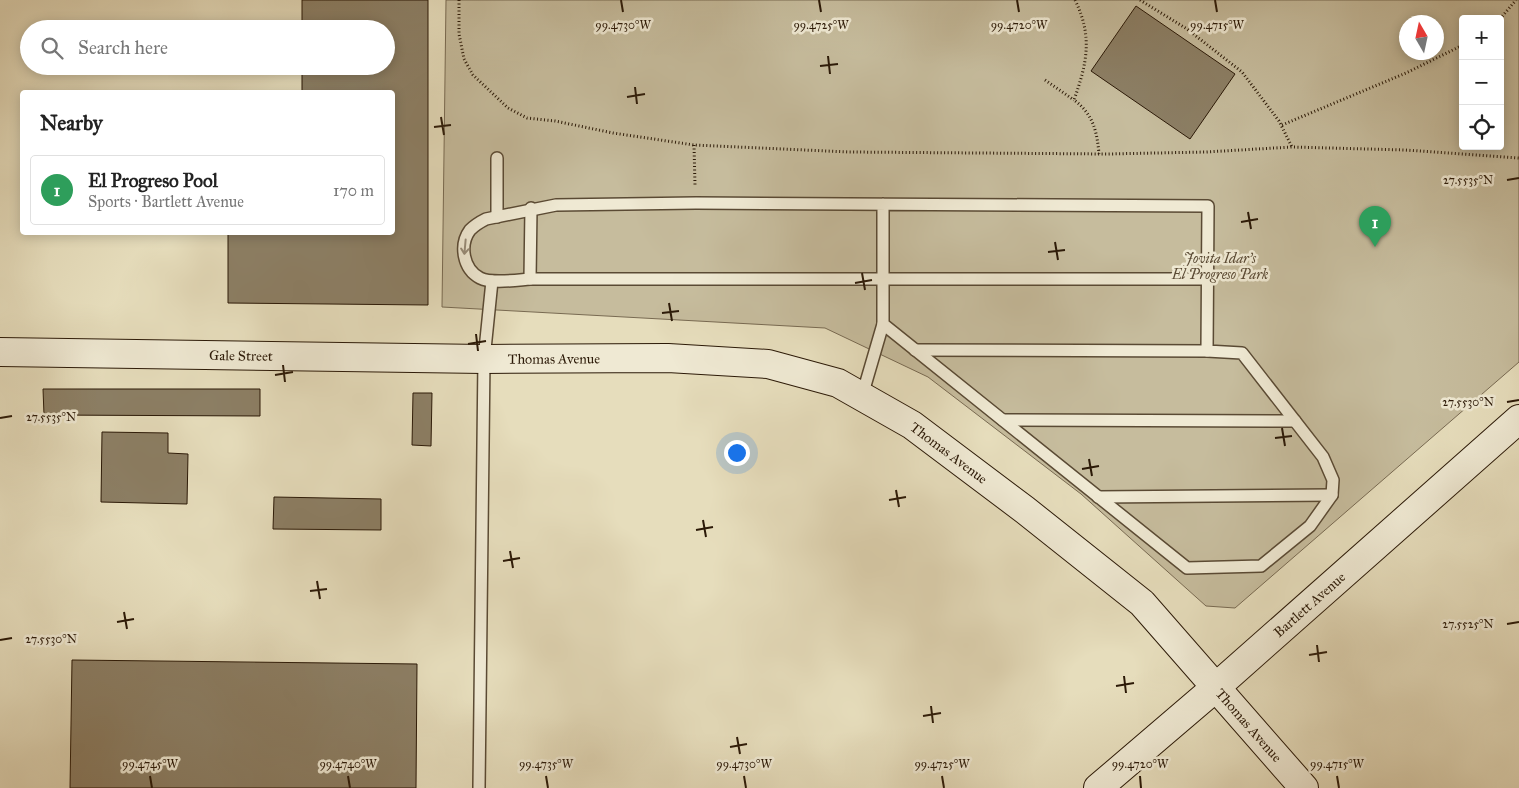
<!DOCTYPE html>
<html lang="en">
<head>
<meta charset="utf-8">
<style>
	:root { --surface:#fff; --page:#f6f6f6; --text:#222; --muted:#767676; --line:#e0e0e0; --accent:#ea580c }
	body { margin:0; font-family:"IM FELL Great Primer",serif; background:var(--page); color:var(--text) }
	.controls { position:absolute; right:15px; top:15px; display:grid; overflow:hidden; border-radius:5px; box-shadow:0 2px 12px #0003 }
	.controls button { width:45px; height:45px; display:grid; place-items:center; padding:0; border:0; border-bottom:1px solid var(--line); background:var(--surface); color:var(--text); font:25px sans-serif }
	.compass { position:absolute; left:1399px; top:15px; width:45px; height:45px; border-radius:50%; background:var(--surface); box-shadow:0 2px 12px #0003; rotate:351deg }
	.you { position:absolute; left:736px; top:452px; width:18px; height:18px; margin:-12px; border:4px solid #fff; border-radius:50%; background:#1a73e8; box-shadow:0 0 0 8px #1a73e833 }
	.badge { display:grid; place-items:center; width:32px; height:32px; border-radius:50%; background:var(--accent); color:#fff; font-size:16px; font-weight:700 }
	.pin { position:absolute; translate:-50% -41px; filter:drop-shadow(0 1px 2px #0008) }
	.pin::after { content:''; position:absolute; top:26px; width:18px; height:15px; background:inherit; clip-path:polygon(0 0,100% 0,50% 100%) }
	.list { margin:0; padding:0; list-style:none }
	h2 { display:flex; justify-content:space-between; align-items:center; height:65px; margin:0; padding:0 20px; font-size:21px }
	h2 small { font-size:16px; font-weight:400; color:var(--muted) }
	.list li { display:grid; grid-template-columns:32px 1fr auto; gap:15px; align-items:center; box-sizing:border-box; height:70px; margin:0 10px 10px; padding:0 10px; border:1px solid var(--line); border-radius:5px }
	.list b { display:block; font-size:19px; white-space:nowrap }
	.list p { margin:0; font-size:16px; white-space:nowrap; color:var(--muted) }
	.list em { font-size:16px; font-style:normal; color:var(--muted) }
	.icon { flex:none; width:28px; height:28px; fill:none; stroke:currentColor; stroke-width:2; stroke-linecap:round; stroke-linejoin:round }
	.map { position:relative; flex:none; width:1519px; height:788px; overflow:hidden }
	.search { position:absolute; background:var(--surface); box-shadow:0 2px 12px #0003; left:20px; top:20px; width:375px; height:55px; display:flex; align-items:center; gap:12px; box-sizing:border-box; padding:0 18px; border-radius:28px; color:var(--muted); font-size:19px }
	.panel { position:absolute; background:var(--surface); box-shadow:0 2px 12px #0003; left:20px; top:90px; width:375px; height:145px; border-radius:5px }
	.map>svg:first-child { display:block }
	.green { fill:#c6bc9d; stroke:#786a52; fill-rule:evenodd }
	.building { fill:#8c7f65; stroke:#2b1907 }
	.lines { fill:none; stroke-linecap:round; stroke-linejoin:round }
	.lane-casing { stroke:#5a4a34; stroke-width:14 }
	.secondary-casing { stroke:#2b1907; stroke-width:30 }
	.path { stroke:#2b1907; stroke-width:3; stroke-dasharray:1 2.5; stroke-linecap:butt }
	.lane { stroke:#efe9d3; stroke-width:11 }
	.secondary { stroke:#efe9d3; stroke-width:28 }
	.oneway { stroke:#978b77 }
	.ticks { fill:none; stroke:#2b1907; stroke-width:2 }
	.labels { text-anchor:middle; dominant-baseline:central; stroke-width:5; stroke-linejoin:round; paint-order:stroke }
	.park-label { font-size:14px; font-style:italic; fill:#5a4a34; stroke:#efe9d3 }
	.street-label { font-size:14px; fill:#2b1907; stroke:#efe9d3 }
	.ticks-label { font-size:12px; text-anchor:middle; fill:#2b1907; stroke:#efe9d3; stroke-width:5; stroke-linejoin:round; paint-order:stroke }
</style>
</head>
<body>
<div class="map">
<svg width="1519" height="788" viewBox="0 0 1519 788">
	<rect width="100%" height="100%" fill="#e6ddbc"/>
	<filter id="stains"><feTurbulence type="fractalNoise" baseFrequency=".004" numOctaves="4"/><feColorMatrix values="0 0 0 0 .2 0 0 0 0 .09 0 0 0 0 .02 0 0 0 .5 -.17"/></filter>
	<radialGradient id="worn" r=".72"><stop offset=".6" stop-color="#630" stop-opacity="0"/><stop offset="1" stop-color="#630" stop-opacity=".3"/></radialGradient>
	<path class="green" d="M 446,0 L 1519,0 L 1519,362 L 1235,608 L 1206,606 L 1081,494 L 928,377 L 825,328 L 442,307 ZM 1463,19 L 1500,19 L 1500,146 L 1463,146 ZM 1406,22 L 1436,22 L 1436,52 L 1406,52 Z"/>
	<g class="building">
		<path d="M 302,0 L 428,0 L 428,305 L 228,303 L 228,232 L 392,232 L 392,92 L 302,92 L 302,66 L 386,66 L 386,29 L 302,29 Z"/>
		<path d="M 1136,6 L 1235,74 L 1190,139 L 1091,71 Z"/>
		<path d="M 43,389 L 260,389 L 260,416 L 44,415 Z"/>
		<path d="M 413,393 L 432,393 L 431,446 L 412,445 Z"/>
		<path d="M 102,432 L 168,433 L 168,453 L 188,454 L 187,504 L 101,502 Z"/>
		<path d="M 274,497 L 381,499 L 381,530 L 273,529 Z"/>
		<path d="M 72,660 L 417,664 L 416,788 L 70,788 Z"/>
	</g>
	<g class="lines">
		<g class="lane-casing">
			<g id="lane">
				<path d="M 497,158 L 497,217"/>
				<path d="M 883,204 L 883,324 L 1187,568 L 1261,566 L 1310,526 L 1332,495 L 1333,480 L 1323,457 L 1242,353 L 1207,351 L 1208,206 L 696,203 L 556,205 L 486,219 C 480,222 475,225 470,230 C 459,245 463,269 480,278 C 491,284 517,280 530,279 L 1207,279"/>
				<path d="M 530,279 L 531,208"/>
				<path d="M 915,350 L 1207,351"/>
				<path d="M 862,396 L 883,324"/>
				<path d="M 1003,420 L 1295,421"/>
				<path d="M 1098,497 L 1332,495"/>
				<path d="M 479,788 L 484,359 L 492,281"/>
			</g>
		</g>
		<g class="secondary-casing">
			<g id="secondary">
				<path id="s1" d="M 0,352 L 484,359 L 668,358 L 768,364 L 838,383 L 912,425 L 1025,510 L 1142,603 L 1304,788"/>
				<path id="s2" d="M 1098,788 L 1215,688 L 1519,419"/>
			</g>
		</g>
		<g class="path">
			<path d="M 459,0 L 459,34 L 464,59 L 473,75 L 508,108 L 527,118 L 555,121 L 613,133 L 694,145 L 849,152 L 1107,154 L 1206,152 L 1292,147 L 1405,150 L 1519,158"/>
			<path d="M 1075,0 C 1093,37 1087,63 1074,100 C 1093,114 1097,131 1099,154"/>
			<path d="M 1140,0 L 1187,29 L 1242,72 L 1279,121 L 1292,147"/>
			<path d="M 1500,19 L 1516,0"/>
			<path d="M 1045,80 L 1074,100"/>
			<path d="M 1282,125 L 1406,73 L 1463,45"/>
			<path d="M 694,145 L 695,185"/>
		</g>
		<use href="#lane" class="lane"/>
		<use href="#secondary" class="secondary"/>
	</g>
	<defs><path id="oneway-shaft" d="M-6 0H5M1.5-3L5.5 0L1.5 3" fill="none" stroke-width="1.6" stroke-linecap="round" stroke-linejoin="round" transform="scale(1.25)"/></defs>
	<use class="oneway" href="#oneway-shaft" transform="translate(465 247) rotate(95)"/>
	<path class="ticks" d="M 621,0 L 623,12M 819,0 L 821,12M 1017,0 L 1019,12M 1215,0 L 1217,12M 828,56 L 830,74M 820,66 L 838,64M 635,87 L 637,104M 627,97 L 645,94M 441,117 L 444,135M 434,127 L 451,125M 1507,180 L 1519,178M 1248,212 L 1251,229M 1241,222 L 1258,219M 1055,242 L 1058,260M 1048,252 L 1065,250M 862,273 L 865,290M 855,283 L 872,280M 669,303 L 672,321M 662,313 L 679,311M 476,334 L 478,351M 468,344 L 486,341M 283,365 L 285,382M 275,375 L 293,372M 1507,402 L 1519,400M 0,418 L 12,416M 1282,428 L 1285,446M 1275,438 L 1292,436M 1089,459 L 1092,476M 1082,469 L 1099,466M 896,490 L 899,507M 889,500 L 906,497M 703,520 L 706,537M 696,530 L 713,527M 510,551 L 513,568M 503,561 L 520,558M 317,581 L 320,599M 310,591 L 327,589M 124,612 L 127,629M 117,622 L 134,619M 1507,624 L 1519,622M 0,640 L 12,638M 1317,645 L 1319,662M 1309,655 L 1327,652M 1124,676 L 1126,693M 1116,686 L 1134,683M 931,706 L 933,723M 923,716 L 941,713M 737,737 L 740,754M 730,747 L 747,744M 150,776 L 152,788M 348,776 L 350,788M 546,776 L 548,788M 744,776 L 746,788M 942,776 L 944,788M 1140,776 L 1141,788M 1337,776 L 1339,788"/>
	<g class="labels">
		<g class="park-label">
			<text x="1220" y="258">Jovita Idar's<tspan x="1220" dy="16">El Progreso Park</tspan></text>
		</g>
		<g class="street-label">
			<text stroke="none"><textPath href="#s1" startOffset="241">Gale Street</textPath></text>
			<text stroke="none"><textPath href="#s1" startOffset="554">Thomas Avenue</textPath></text>
			<text stroke="none"><textPath href="#s1" startOffset="972">Thomas Avenue</textPath></text>
			<text stroke="none"><textPath href="#s2" startOffset="280">Bartlett Avenue</textPath></text>
			<text stroke="none"><textPath href="#s1" startOffset="1379">Thomas Avenue</textPath></text>
		</g>
	</g>
	<g class="ticks-label">
		<text x="623" y="29">99.4730°W</text>
		<text x="821" y="29">99.4725°W</text>
		<text x="1019" y="29">99.4720°W</text>
		<text x="1217" y="29">99.4715°W</text>
		<text x="1468" y="184">27.5535°N</text>
		<text x="1468" y="406">27.5530°N</text>
		<text x="51" y="421">27.5535°N</text>
		<text x="1468" y="628">27.5525°N</text>
		<text x="51" y="643">27.5530°N</text>
		<text x="150" y="768">99.4745°W</text>
		<text x="348" y="768">99.4740°W</text>
		<text x="546" y="768">99.4735°W</text>
		<text x="744" y="768">99.4730°W</text>
		<text x="942" y="768">99.4725°W</text>
		<text x="1140" y="768">99.4720°W</text>
		<text x="1337" y="768">99.4715°W</text>
	</g>
	<rect width="100%" height="100%" filter="url(#stains)"/>
	<rect width="100%" height="100%" fill="url(#worn)"/>
</svg>
<div class="controls">
<button>+</button>
<button>−</button>
<button><svg class="icon" aria-label="locate" viewBox="0 0 24 24"><circle cx="12" cy="12" r="6"/><path d="M12 2v4M12 18v4M2 12h4M18 12h4"/></svg></button>
</div>
<svg class="compass" viewBox="-18 -18 36 36"><path d="M0-13l5 13h-10z" fill="#e53935"/><path d="M0 13l5-13h-10z" fill="#767676"/></svg>
<div class="you"></div>
<div class="pin badge" style="left:1375px;top:247px;background:#2e9e5b">1</div>
<div class="search"><svg class="icon" aria-label="search" viewBox="0 0 24 24"><circle cx="10" cy="10" r="6"/><path d="M15 15l6 6"/></svg>Search here</div>
<section class="panel">
<h2>Nearby<small></small></h2>
<ul class="list">
<li><span class="badge" style="background:#2e9e5b">1</span><div><b>El Progreso Pool</b><p>Sports · Bartlett Avenue</p></div><em>170 m</em></li>
</ul>
</section>
</div>
</body>
</html>
